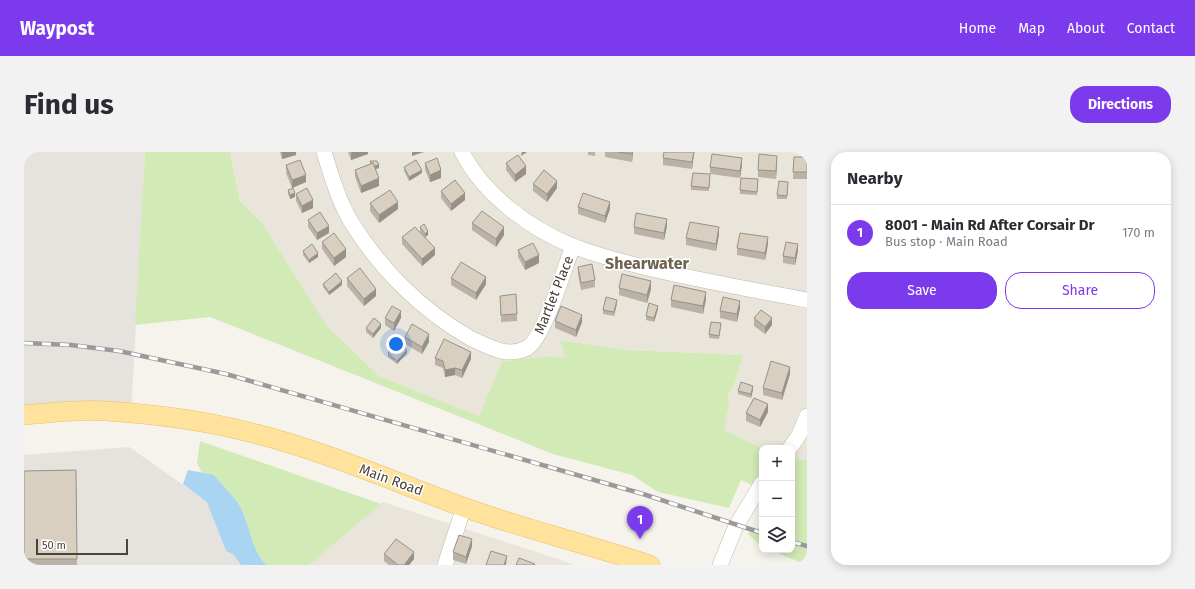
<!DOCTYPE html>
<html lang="en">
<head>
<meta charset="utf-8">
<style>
	:root { --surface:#fff; --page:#f2f2f3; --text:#2b2b33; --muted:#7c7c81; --line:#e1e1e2; --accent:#7c3aed }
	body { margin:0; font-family:"Fira Sans",sans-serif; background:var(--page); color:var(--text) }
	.controls { position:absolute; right:12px; bottom:12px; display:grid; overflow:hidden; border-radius:8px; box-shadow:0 2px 10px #0003 }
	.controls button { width:36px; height:36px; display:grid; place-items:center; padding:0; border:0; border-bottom:1px solid var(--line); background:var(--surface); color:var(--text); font:20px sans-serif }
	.scale { position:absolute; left:12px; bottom:10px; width:92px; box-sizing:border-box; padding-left:4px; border:2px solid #4b4439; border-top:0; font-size:11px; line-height:14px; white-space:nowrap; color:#4b4439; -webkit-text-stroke:3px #fff; paint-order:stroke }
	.you { position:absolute; left:372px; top:192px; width:14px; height:14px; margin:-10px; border:3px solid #fff; border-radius:50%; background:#1a73e8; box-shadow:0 0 0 6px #1a73e833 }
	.badge { display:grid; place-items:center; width:26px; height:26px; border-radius:50%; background:var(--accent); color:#fff; font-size:13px; font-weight:700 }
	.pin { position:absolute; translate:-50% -33px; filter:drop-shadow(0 1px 2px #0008) }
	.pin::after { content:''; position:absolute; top:21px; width:14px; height:12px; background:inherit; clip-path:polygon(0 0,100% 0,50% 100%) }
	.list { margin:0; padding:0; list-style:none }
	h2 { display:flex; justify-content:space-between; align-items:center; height:52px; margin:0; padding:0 16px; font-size:17px }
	h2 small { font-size:13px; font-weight:400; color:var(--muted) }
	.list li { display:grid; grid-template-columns:26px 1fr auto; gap:12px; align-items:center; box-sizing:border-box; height:56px; padding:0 16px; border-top:1px solid var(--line) }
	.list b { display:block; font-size:15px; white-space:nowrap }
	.list p { margin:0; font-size:13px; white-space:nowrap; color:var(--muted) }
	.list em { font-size:13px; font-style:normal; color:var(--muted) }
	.actions { display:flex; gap:8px; padding:12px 16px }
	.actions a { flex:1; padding:9px 0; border:1px solid var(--accent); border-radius:16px; text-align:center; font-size:14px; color:var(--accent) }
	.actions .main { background:var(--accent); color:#fff }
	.icon { flex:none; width:22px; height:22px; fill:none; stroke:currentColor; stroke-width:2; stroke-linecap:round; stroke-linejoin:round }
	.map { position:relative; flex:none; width:783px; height:413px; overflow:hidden; border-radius:16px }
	header { display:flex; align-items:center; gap:24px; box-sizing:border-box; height:56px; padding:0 20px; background:var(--accent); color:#fff }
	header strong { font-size:19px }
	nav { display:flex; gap:22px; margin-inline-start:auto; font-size:14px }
	.intro { display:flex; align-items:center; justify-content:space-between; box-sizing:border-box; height:96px; padding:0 24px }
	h1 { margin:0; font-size:28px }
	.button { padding:10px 18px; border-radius:16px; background:var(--accent); color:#fff; font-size:14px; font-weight:700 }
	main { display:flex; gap:24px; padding:0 24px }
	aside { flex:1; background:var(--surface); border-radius:16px; box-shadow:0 2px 10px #0003 }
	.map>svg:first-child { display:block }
	.residential { fill:#eae5da }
	.industrial { fill:#e6e2dd }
	.green { fill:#d2eab5 }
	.water { fill:#a9d4f2 }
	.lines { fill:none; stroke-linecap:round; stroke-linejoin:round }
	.minor-casing { stroke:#c2bbae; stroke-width:16 }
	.major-casing { stroke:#e6c16a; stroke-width:20 }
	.minor { stroke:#fff; stroke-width:15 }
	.major { stroke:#ffe39c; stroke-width:19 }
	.rail-casing { stroke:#9a9a9a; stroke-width:4.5 }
	.rail { stroke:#fff; stroke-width:3; stroke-dasharray:9; stroke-linecap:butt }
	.wall { fill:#bab2a6 }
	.shaded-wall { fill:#979187 }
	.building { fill:#d8cfc1; stroke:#979187 }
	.labels { text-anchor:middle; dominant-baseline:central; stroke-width:3; stroke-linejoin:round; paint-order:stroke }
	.street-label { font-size:14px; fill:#4b4439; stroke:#fff }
	.quarter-label { font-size:16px; font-weight:bold; fill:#6e6250; stroke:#fff }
</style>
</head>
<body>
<header>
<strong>Waypost</strong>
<nav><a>Home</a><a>Map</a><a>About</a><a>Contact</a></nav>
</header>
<div class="intro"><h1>Find us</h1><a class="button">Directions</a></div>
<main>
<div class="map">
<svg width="783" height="413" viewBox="0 0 783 413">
	<rect width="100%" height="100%" fill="#f6f3ec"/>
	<g class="residential">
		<path d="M 206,0 L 783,0 L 783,308 L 768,307 L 768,296 L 738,296 L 700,278 L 705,254 L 704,243 L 711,231 L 719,203 L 601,198 L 536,188 L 541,205 L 527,204 L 478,209 L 455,264 L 355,224 L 303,174 L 238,71 L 216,49 Z"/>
		<path d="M 359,350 L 540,409 L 549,413 L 285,413 Z"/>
	</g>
	<g class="industrial">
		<path d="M 0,0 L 121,0 L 107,265 L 0,266 Z"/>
		<path d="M 105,295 L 184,350 L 202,399 L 210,403 L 217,413 L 0,413 L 0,303 Z"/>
	</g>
	<g class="green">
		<path d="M 121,0 L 206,0 L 216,49 L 238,71 L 303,174 L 355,224 L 455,264 L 478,209 L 527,204 L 541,205 L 536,188 L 601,198 L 719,203 L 711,231 L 704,243 L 705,254 L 700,278 L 738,296 L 738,338 L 717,328 L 705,356 L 634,340 L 608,323 L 529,302 L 186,165 L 111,173 Z"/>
		<path d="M 176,289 L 357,352 L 285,413 L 242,413 C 227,397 226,373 216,354 C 209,343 198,333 190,323 L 178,321 L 173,311 Z"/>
		<path d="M 768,307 L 783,308 L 783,413 L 746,398 L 768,398 Z"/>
		<path d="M 738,375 L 738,395 L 723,381 Z"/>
	</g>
	<path class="water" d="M 164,318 L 190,323 C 198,333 209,343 216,354 C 226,373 227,397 242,413 L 217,413 L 210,403 L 202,399 L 183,350 L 159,332 Z"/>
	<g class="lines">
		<g class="minor-casing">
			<g id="minor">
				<path d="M 300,0 C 307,23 314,47 326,68 C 355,116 397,158 446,186 C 465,195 483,206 503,196 C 520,187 541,114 549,94"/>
				<path d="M 438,0 C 459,42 506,77 549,94 C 571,103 596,109 619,115 C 674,128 728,138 783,148"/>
				<path d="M 766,296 L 775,283 L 783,264"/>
				<path d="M 421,413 L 440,355"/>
				<path d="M 696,413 L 712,374 L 738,331"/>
			</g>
		</g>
		<g class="major-casing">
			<path id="major" d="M 0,263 C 27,261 55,257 81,259 C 133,262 183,269 233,282 C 303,300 371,330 439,355 C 500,377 564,392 626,413"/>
		</g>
		<use href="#minor" class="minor"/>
		<use href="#major" class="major"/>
		<g class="rail-casing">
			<g id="rail">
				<path d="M 0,191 L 47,193 L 95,199 L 202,222 L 619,342 L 738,381"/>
				<path d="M 768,390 L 783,394"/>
			</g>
		</g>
		<use href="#rail" class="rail"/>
	</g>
	<g class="wall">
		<path d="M 256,0 L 272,0 L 272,3 L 258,7 Z"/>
		<path d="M 324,0 L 344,0 L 344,2 L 327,8 Z"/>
		<path d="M 564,0 L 571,0 L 571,4 L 564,3 Z"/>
		<path d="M 581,0 L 609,0 L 608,10 L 581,5 Z"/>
		<path d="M 670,0 L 668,17 L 639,13 L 639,6 Z"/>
		<path d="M 770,5 L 783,5 L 783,27 L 769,27 Z"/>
		<path d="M 346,9 L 355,16 L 351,17 L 355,34 L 337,41 L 331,25 L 331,18 L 346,12 Z"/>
		<path d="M 401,11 L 417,26 L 406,30 L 401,18 Z"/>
		<path d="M 482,11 L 502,22 L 491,30 L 482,18 Z"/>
		<path d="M 753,11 L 752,27 L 734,25 L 734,18 Z"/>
		<path d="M 262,13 L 282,30 L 268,36 L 262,21 Z"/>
		<path d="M 718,13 L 716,26 L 686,22 L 686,15 Z"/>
		<path d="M 380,15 L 398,21 L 385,29 L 380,19 Z"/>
		<path d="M 686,26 L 685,39 L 667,38 L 667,34 Z"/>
		<path d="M 764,30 L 763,47 L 753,47 L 753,43 Z"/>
		<path d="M 734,31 L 733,43 L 716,42 L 716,38 Z"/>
		<path d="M 509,32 L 533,36 L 523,50 L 509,39 Z"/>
		<path d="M 264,38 L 271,45 L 266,47 L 264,42 Z"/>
		<path d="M 417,39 L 441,48 L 427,59 L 417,46 Z"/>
		<path d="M 272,42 L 289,56 L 278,61 L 272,49 Z"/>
		<path d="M 346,51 L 374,57 L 355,71 L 346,59 Z"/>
		<path d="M 554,55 L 586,57 L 581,71 L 554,62 Z"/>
		<path d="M 284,68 L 305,81 L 293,88 L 284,75 Z"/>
		<path d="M 448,71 L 480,83 L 472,95 L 448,78 Z"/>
		<path d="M 643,74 L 640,88 L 610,82 L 610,75 Z"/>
		<path d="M 396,75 L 404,83 L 401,85 L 411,103 L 398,114 L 378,92 L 378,85 L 400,85 L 396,79 Z"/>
		<path d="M 695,82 L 692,99 L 662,93 L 662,86 Z"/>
		<path d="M 298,90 L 322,105 L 310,114 L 298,97 Z"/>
		<path d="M 744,92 L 741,108 L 713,103 L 713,96 Z"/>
		<path d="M 494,98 L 515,111 L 501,118 L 494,105 Z"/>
		<path d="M 279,99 L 294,105 L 285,111 L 279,103 Z"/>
		<path d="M 774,99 L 771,113 L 759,111 L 759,104 Z"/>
		<path d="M 554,115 L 571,128 L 571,135 L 557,138 L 554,122 Z"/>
		<path d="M 323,126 L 352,144 L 340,154 L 323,134 Z"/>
		<path d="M 427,126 L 462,132 L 452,148 L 427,133 Z"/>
		<path d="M 299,132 L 318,133 L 305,143 L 299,135 Z"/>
		<path d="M 595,136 L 627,137 L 623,151 L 595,143 Z"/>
		<path d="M 476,144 L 493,162 L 493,169 L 477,170 Z"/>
		<path d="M 682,147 L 679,162 L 647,155 L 647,148 Z"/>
		<path d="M 593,151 L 590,164 L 579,162 L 579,158 Z"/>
		<path d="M 716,156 L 713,170 L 696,166 L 696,159 Z"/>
		<path d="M 634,157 L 630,170 L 622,168 L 622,164 Z"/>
		<path d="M 361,166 L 377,166 L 370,179 L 361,173 Z"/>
		<path d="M 730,166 L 748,173 L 741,182 L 730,174 Z"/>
		<path d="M 531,169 L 558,170 L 552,185 L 531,176 Z"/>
		<path d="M 697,175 L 695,187 L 685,186 L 685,182 Z"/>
		<path d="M 342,176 L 357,176 L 349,186 L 342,180 Z"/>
		<path d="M 381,185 L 405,190 L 398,202 L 381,192 Z"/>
		<path d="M 364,201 L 383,201 L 373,212 L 364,205 Z"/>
		<path d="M 411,206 L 447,207 L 438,226 L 431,223 L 421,225 L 419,216 L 411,213 Z"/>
		<path d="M 766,222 L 758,248 L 739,243 L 739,236 Z"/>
		<path d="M 729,238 L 727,246 L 714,242 L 714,239 Z"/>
		<path d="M 744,260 L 736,275 L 722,269 L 722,261 Z"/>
		<path d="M 52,318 L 53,413 L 0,413 L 0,319 Z"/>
		<path d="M 448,394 L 442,412 L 429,408 L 429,400 Z"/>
		<path d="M 360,402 L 390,407 L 385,413 L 365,413 L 360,409 Z"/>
	</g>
	<g class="shaded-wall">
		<path d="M 258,0 L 272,0 L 272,3 L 258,7 Z"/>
		<path d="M 328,0 L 344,0 L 344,2 L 327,8 L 327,1 Z"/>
		<path d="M 388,0 L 400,0 L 388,4 Z"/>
		<path d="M 498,0 L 503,0 L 497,4 Z"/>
		<path d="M 608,0 L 609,0 L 608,10 Z"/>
		<path d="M 670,0 L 670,2 L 668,17 L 668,10 Z"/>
		<path d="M 753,4 L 753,11 L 752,27 L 752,19 Z"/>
		<path d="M 718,6 L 718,13 L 716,26 L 716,19 Z"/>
		<path d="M 355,13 L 355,16 L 349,18 L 349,14 Z"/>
		<path d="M 502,14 L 502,22 L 491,30 L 491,23 Z"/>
		<path d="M 398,18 L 398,21 L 385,29 L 385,25 Z"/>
		<path d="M 417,18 L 417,26 L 406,30 L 406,23 Z"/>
		<path d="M 282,23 L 282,30 L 268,36 L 268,28 Z"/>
		<path d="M 355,26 L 355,34 L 337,41 L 337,34 Z"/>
		<path d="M 533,29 L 533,36 L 523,50 L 523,42 Z"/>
		<path d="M 271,41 L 271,45 L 266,47 L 266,43 Z"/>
		<path d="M 441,41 L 441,48 L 427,59 L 427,52 Z"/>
		<path d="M 289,48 L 289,56 L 278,61 L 278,54 Z"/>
		<path d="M 374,50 L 374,57 L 355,71 L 355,63 Z"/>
		<path d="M 586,50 L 586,57 L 581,71 L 581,64 Z"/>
		<path d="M 643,67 L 643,74 L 640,88 L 640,81 Z"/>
		<path d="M 305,74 L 305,81 L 293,88 L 293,81 Z"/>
		<path d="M 480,75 L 480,83 L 472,95 L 472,87 Z"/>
		<path d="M 695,75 L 695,82 L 692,99 L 692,92 Z"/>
		<path d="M 404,79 L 404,83 L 401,85 L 401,82 Z"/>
		<path d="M 744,85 L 744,92 L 741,108 L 741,101 Z"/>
		<path d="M 774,92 L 774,99 L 771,113 L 771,106 Z"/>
		<path d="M 411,96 L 411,103 L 398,114 L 398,107 Z"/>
		<path d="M 322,97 L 322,105 L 310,114 L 310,106 Z"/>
		<path d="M 294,101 L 294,105 L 285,111 L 285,108 Z"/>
		<path d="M 515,103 L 515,111 L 501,118 L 501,110 Z"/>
		<path d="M 462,125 L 462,132 L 452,148 L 452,141 Z"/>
		<path d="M 318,129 L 318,133 L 305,143 L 305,140 Z"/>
		<path d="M 627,129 L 627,137 L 623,151 L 623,143 Z"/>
		<path d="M 352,137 L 352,144 L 340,154 L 340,147 Z"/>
		<path d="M 682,140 L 682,147 L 679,162 L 679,154 Z"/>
		<path d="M 593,148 L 593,151 L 590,164 L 590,160 Z"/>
		<path d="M 716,149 L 716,156 L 713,170 L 713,162 Z"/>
		<path d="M 634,154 L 634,157 L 630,170 L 630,166 Z"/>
		<path d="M 377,159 L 377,166 L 370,179 L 370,171 Z"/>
		<path d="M 558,163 L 558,170 L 552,185 L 552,178 Z"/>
		<path d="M 748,166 L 748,173 L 741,182 L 741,175 Z"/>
		<path d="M 357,172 L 357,176 L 349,186 L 349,182 Z"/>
		<path d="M 405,182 L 405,190 L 398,202 L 398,195 Z"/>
		<path d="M 383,198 L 383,201 L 373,212 L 373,209 Z"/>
		<path d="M 447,200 L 447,207 L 438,226 L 438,218 Z"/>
		<path d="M 766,215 L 766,222 L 758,248 L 758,241 Z"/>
		<path d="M 431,216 L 431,223 L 421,225 L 421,218 Z"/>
		<path d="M 729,234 L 729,238 L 727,246 L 727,242 Z"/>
		<path d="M 744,252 L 744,260 L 736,275 L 736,268 Z"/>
		<path d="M 448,387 L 448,394 L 442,412 L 442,405 Z"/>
		<path d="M 390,400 L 390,407 L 385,413 L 380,413 Z"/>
		<path d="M 483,404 L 482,413 L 480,413 Z"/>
	</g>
	<g class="building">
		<path d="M 594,0 L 608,0 L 608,2 Z"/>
		<path d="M 640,0 L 670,0 L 668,10 L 639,6 Z"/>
		<path d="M 688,2 L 718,6 L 716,19 L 686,15 Z"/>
		<path d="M 735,2 L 753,4 L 752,19 L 734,18 Z"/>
		<path d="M 494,3 L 502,14 L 491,23 L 482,11 Z"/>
		<path d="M 770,5 L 783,5 L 783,20 L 769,20 Z"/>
		<path d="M 413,6 L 417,18 L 406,23 L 401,11 Z"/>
		<path d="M 276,8 L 282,23 L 268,28 L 262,13 Z"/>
		<path d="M 392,8 L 398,18 L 385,25 L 380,15 Z"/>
		<path d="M 346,9 L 353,9 L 355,13 L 350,14 L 349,11 L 347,11 Z"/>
		<path d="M 349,11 L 355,26 L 337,34 L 331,18 Z"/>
		<path d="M 520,18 L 533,29 L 523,42 L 509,32 Z"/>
		<path d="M 669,21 L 686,22 L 685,36 L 667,34 Z"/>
		<path d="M 717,26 L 734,27 L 733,40 L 716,38 Z"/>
		<path d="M 431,28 L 441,41 L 427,52 L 417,39 Z"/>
		<path d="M 755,29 L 764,30 L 763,44 L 753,43 Z"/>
		<path d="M 269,36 L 271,41 L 266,43 L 264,38 Z"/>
		<path d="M 283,36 L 289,48 L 278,54 L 272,42 Z"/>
		<path d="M 366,38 L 374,50 L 355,63 L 346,51 Z"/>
		<path d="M 559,41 L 586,50 L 581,64 L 554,55 Z"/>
		<path d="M 458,59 L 480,75 L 472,87 L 448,71 Z"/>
		<path d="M 296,60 L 305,74 L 293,81 L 284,68 Z"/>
		<path d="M 612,61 L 643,67 L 640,81 L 610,75 Z"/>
		<path d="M 666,70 L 695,75 L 692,92 L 662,86 Z"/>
		<path d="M 400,72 L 404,79 L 401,82 L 396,75 Z"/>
		<path d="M 391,75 L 411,96 L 398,107 L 378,85 Z"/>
		<path d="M 310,81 L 322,97 L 310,106 L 298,90 Z"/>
		<path d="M 716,81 L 744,85 L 741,101 L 713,96 Z"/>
		<path d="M 762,90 L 774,92 L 771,106 L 759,104 Z"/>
		<path d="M 509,91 L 515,103 L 501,110 L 494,98 Z"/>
		<path d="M 288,92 L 294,101 L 285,108 L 279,99 Z"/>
		<path d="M 437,110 L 462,125 L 452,141 L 427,126 Z"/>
		<path d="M 568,112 L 571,128 L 557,131 L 554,115 Z"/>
		<path d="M 336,116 L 352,137 L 340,147 L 323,126 Z"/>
		<path d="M 312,121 L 318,129 L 305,140 L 299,132 Z"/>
		<path d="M 598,122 L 627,129 L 623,143 L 595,136 Z"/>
		<path d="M 650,133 L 682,140 L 679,154 L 647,148 Z"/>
		<path d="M 492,142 L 493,162 L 477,163 L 476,144 Z"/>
		<path d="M 582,145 L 593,148 L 590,160 L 579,158 Z"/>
		<path d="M 699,145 L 716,149 L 713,162 L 696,159 Z"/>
		<path d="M 625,151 L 634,154 L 630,166 L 622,164 Z"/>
		<path d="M 368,154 L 377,159 L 370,171 L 361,166 Z"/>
		<path d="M 537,154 L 558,163 L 552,178 L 531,169 Z"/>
		<path d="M 737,158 L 748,166 L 741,175 L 730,166 Z"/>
		<path d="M 350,166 L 357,172 L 349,182 L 342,176 Z"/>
		<path d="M 687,170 L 697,171 L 695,184 L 685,182 Z"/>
		<path d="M 388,172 L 405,182 L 398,195 L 381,185 Z"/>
		<path d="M 420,187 L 447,200 L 438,218 L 431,216 L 421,218 L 419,209 L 411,206 Z"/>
		<path d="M 373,190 L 383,198 L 373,209 L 364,201 Z"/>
		<path d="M 747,209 L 766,215 L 758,241 L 739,236 Z"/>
		<path d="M 717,230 L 729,234 L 727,242 L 714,239 Z"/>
		<path d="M 730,246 L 744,252 L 736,268 L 722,261 Z"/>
		<path d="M 52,318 L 53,407 L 0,407 L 0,319 Z"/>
		<path d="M 435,383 L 448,387 L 442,405 L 429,400 Z"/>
		<path d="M 372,387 L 390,400 L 380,413 L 374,413 L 360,402 Z"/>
		<path d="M 467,399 L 483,404 L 480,413 L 462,413 Z"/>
		<path d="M 495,406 L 511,412 L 510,413 L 492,413 Z"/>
	</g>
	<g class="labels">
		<g class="street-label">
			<text transform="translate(530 143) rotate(-68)">Martlet Place</text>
			<text transform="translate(367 328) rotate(20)">Main Road</text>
		</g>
		<g class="quarter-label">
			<text x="623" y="111">Shearwater</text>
		</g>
	</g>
</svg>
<div class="controls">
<button>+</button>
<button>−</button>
<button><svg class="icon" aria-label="layers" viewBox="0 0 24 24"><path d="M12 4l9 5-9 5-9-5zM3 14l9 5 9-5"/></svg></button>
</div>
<div class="scale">50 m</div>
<div class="you"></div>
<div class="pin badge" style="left:616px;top:387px">1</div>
</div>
<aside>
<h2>Nearby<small></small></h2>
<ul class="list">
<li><span class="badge">1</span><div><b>8001 - Main Rd After Corsair Dr</b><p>Bus stop · Main Road</p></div><em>170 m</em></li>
</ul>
<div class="actions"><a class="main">Save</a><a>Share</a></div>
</aside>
</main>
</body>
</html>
